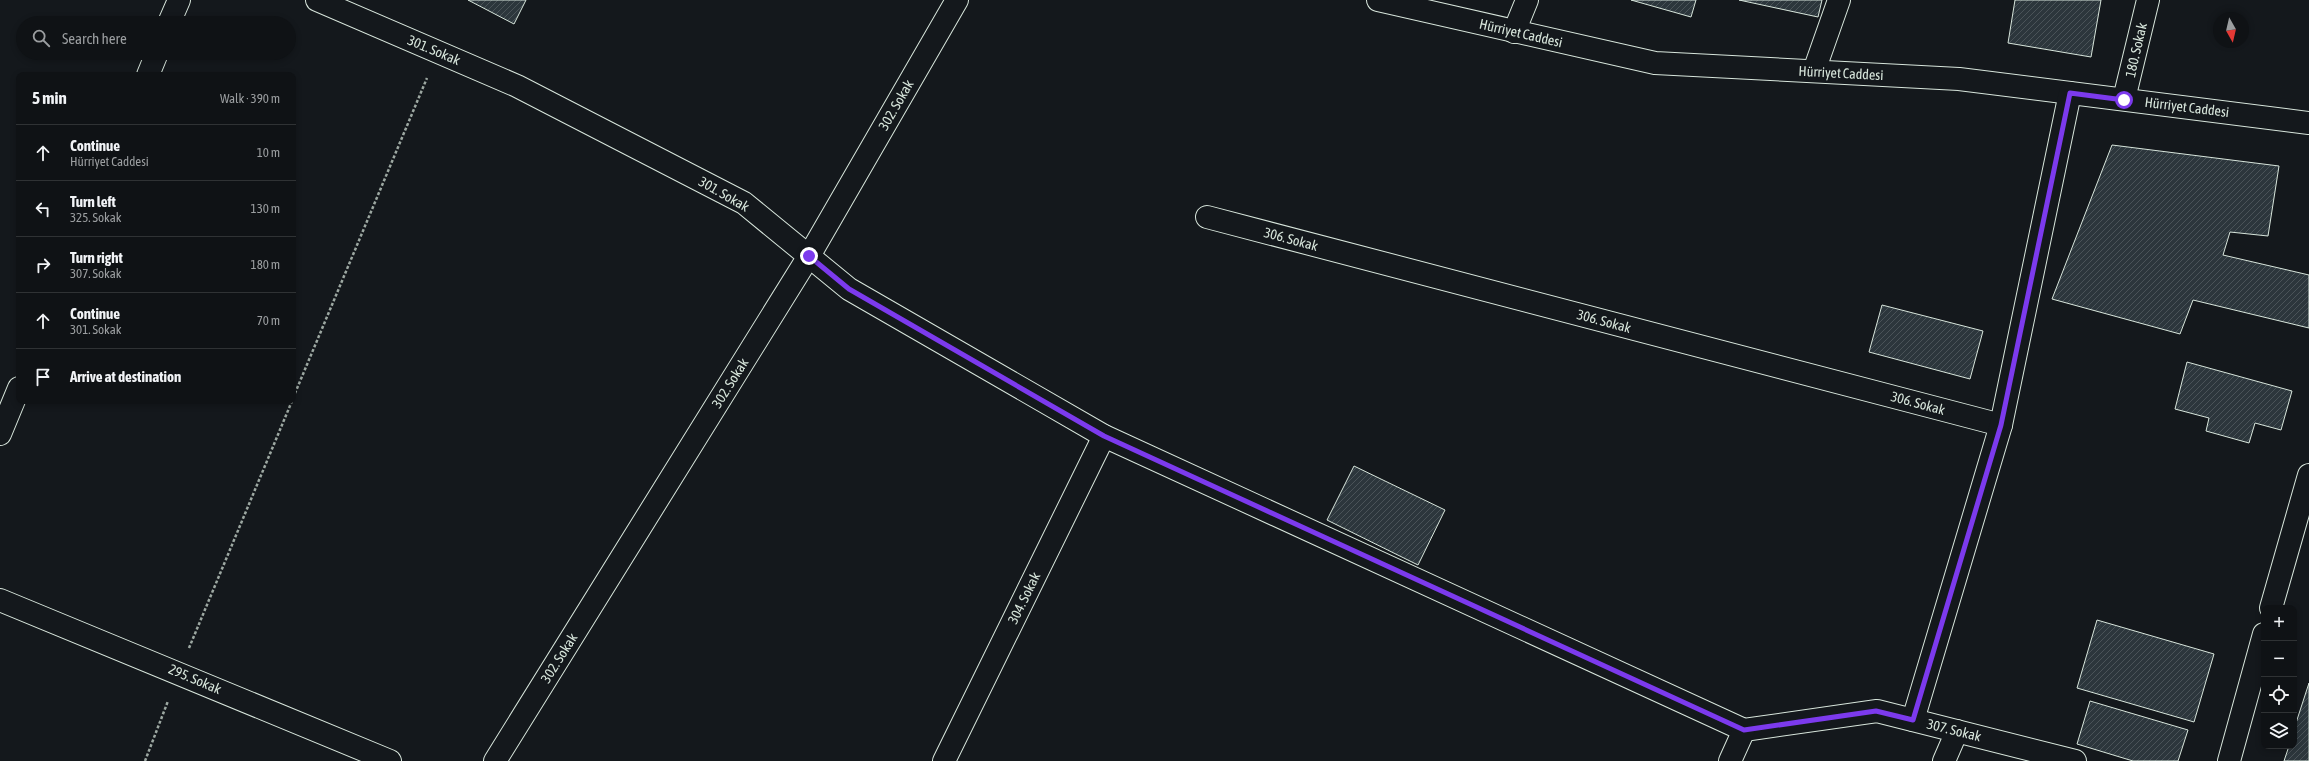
<!DOCTYPE html>
<html lang="en">
<head>
<meta charset="utf-8">
<style>
	:root { --surface:#0f1215; --page:#181b1e; --text:#f1f3f6; --muted:#9b9ea0; --line:#2f3234 }
	body { margin:0; font-family:"Asap Condensed",sans-serif; background:var(--page); color:var(--text) }
	.controls { position:absolute; right:12px; bottom:12px; display:grid; overflow:hidden; border-radius:8px; box-shadow:0 2px 6px #0003 }
	.controls button { width:36px; height:36px; display:grid; place-items:center; padding:0; border:0; border-bottom:1px solid var(--line); background:var(--surface); color:var(--text); font:20px sans-serif }
	.compass { position:absolute; left:2213px; top:12px; width:36px; height:36px; border-radius:50%; background:var(--surface); box-shadow:0 2px 6px #0003; rotate:172deg }
	.stop { position:absolute; width:12px; height:12px; margin:-9px; border:3px solid #7c3aed; border-radius:50%; background:#fff }
	.stop.end { background:#7c3aed; border-color:#fff; box-shadow:0 1px 4px #0008 }
	.list { margin:0; padding:0; list-style:none }
	h2 { display:flex; justify-content:space-between; align-items:center; height:52px; margin:0; padding:0 16px; font-size:17px }
	h2 small { font-size:13px; font-weight:400; color:var(--muted) }
	.list li { display:grid; grid-template-columns:26px 1fr auto; gap:12px; align-items:center; box-sizing:border-box; height:56px; padding:0 16px; border-top:1px solid var(--line) }
	.list b { display:block; font-size:15px; white-space:nowrap }
	.list p { margin:0; font-size:13px; white-space:nowrap; color:var(--muted) }
	.list em { font-size:13px; font-style:normal; color:var(--muted) }
	.icon { flex:none; width:22px; height:22px; fill:none; stroke:currentColor; stroke-width:2; stroke-linecap:round; stroke-linejoin:round }
	.map { position:relative; flex:none; width:2309px; height:761px; overflow:hidden }
	.search { position:absolute; background:var(--surface); box-shadow:0 2px 6px #0003; left:16px; top:16px; width:280px; height:44px; display:flex; align-items:center; gap:10px; box-sizing:border-box; padding:0 14px; border-radius:22px; color:var(--muted); font-size:15px }
	.panel { position:absolute; background:var(--surface); box-shadow:0 2px 6px #0003; left:16px; top:72px; width:280px; height:332px; border-radius:8px }
	.map>svg:first-child { display:block }
	.building { fill:url(#building-hatch); stroke:#d8e6dc }
	.lines { fill:none; stroke-linecap:round; stroke-linejoin:round }
	.minor-casing { stroke:#d8e6dc; stroke-width:24 }
	.path { stroke:#9da8a2; stroke-width:2.5; stroke-dasharray:3 2; stroke-linecap:butt }
	.minor { stroke:#14181c; stroke-width:22 }
	.route { stroke:#7c3aed; stroke-width:5 }
	.labels { text-anchor:middle; dominant-baseline:central; stroke-width:3; stroke-linejoin:round; paint-order:stroke }
	.street-label { font-size:14px; fill:#d8e6dc; stroke:#14181c }
</style>
</head>
<body>
<div class="map">
<svg width="2309" height="761" viewBox="0 0 2309 761">
	<defs>
		<pattern id="building-hatch" width="6" height="6" patternUnits="userSpaceOnUse"><rect width="6" height="6" fill="#2c363c"/><path d="M-1 1l2-2M0 6l6-6M5 7l2-2" fill="none" stroke="#4a5358"/></pattern>
	</defs>
	<rect width="100%" height="100%" fill="#14181c"/>
	<g class="building">
		<path d="M 468,0 L 526,0 L 514,24 Z"/>
		<path d="M 1631,0 L 1696,0 L 1691,17 Z"/>
		<path d="M 1739,0 L 1822,0 L 1818,17 Z"/>
		<path d="M 2015,0 L 2101,0 L 2091,57 L 2008,43 Z"/>
		<path d="M 2112,145 L 2279,166 L 2268,236 L 2230,232 L 2223,255 L 2309,275 L 2309,328 L 2193,300 L 2180,334 L 2052,299 Z"/>
		<path d="M 1882,305 L 1983,331 L 1970,379 L 1869,352 Z"/>
		<path d="M 2187,362 L 2292,391 L 2281,430 L 2255,423 L 2249,443 L 2206,431 L 2209,418 L 2175,409 Z"/>
		<path d="M 1354,466 L 1445,510 L 1418,565 L 1327,520 Z"/>
		<path d="M 2097,620 L 2214,654 L 2194,722 L 2077,688 Z"/>
		<path d="M 2309,683 L 2309,761 L 2284,761 L 2289,746 L 2294,746 L 2294,729 Z"/>
		<path d="M 2090,701 L 2188,730 L 2178,761 L 2133,761 L 2077,744 Z"/>
	</g>
	<g class="lines">
		<g class="minor-casing">
			<g id="minor">
				<path d="M 317,0 L 517,86 L 744,203 L 849,289 L 1104,436 L 1744,730 L 1877,711 L 2075,761"/>
				<path d="M 1378,0 L 1655,63 L 1959,79 L 2309,123"/>
				<path d="M 169,23 L 179,0"/>
				<path d="M 1514,32 L 1527,0"/>
				<path d="M 1814,71 L 1839,0"/>
				<path d="M 148,75 L 157,53"/>
				<path d="M 2124,99 L 2148,0"/>
				<path d="M 1207,217 L 2001,425"/>
				<path d="M 0,434 L 19,388"/>
				<path d="M 0,600 L 390,761"/>
				<path d="M 2271,608 L 2309,475"/>
				<path d="M 1913,720 L 2001,425 L 2070,93"/>
				<path d="M 495,761 L 809,256 L 957,0"/>
				<path d="M 944,761 L 1104,436"/>
				<path d="M 1730,761 L 1744,730"/>
				<path d="M 1944,761 L 1957,731"/>
				<path d="M 2229,761 L 2264,634"/>
			</g>
		</g>
		<g class="path">
			<path d="M 293,398 L 427,78"/>
			<path d="M 189,648 L 292,401"/>
			<path d="M 145,761 L 168,701"/>
		</g>
		<use href="#minor" class="minor"/>
	</g>
	<g class="lines">
		<path class="route" d="M 809,256 L 849,289 L 1104,436 L 1744,730 L 1876,711 L 1913,720 L 2001,425 L 2070,93 L 2124,100"/>
	</g>
	<g class="labels">
		<g class="street-label">
			<text transform="translate(1521 33) rotate(13)">Hürriyet Caddesi</text>
			<text transform="translate(434 50) rotate(23)">301. Sokak</text>
			<text transform="translate(2136 50) rotate(-77)">180. Sokak</text>
			<text transform="translate(1841 73) rotate(3)">Hürriyet Caddesi</text>
			<text transform="translate(896 105) rotate(-60)">302. Sokak</text>
			<text transform="translate(2187 107) rotate(7)">Hürriyet Caddesi</text>
			<text transform="translate(724 194) rotate(30)">301. Sokak</text>
			<text transform="translate(1291 239) rotate(15)">306. Sokak</text>
			<text transform="translate(1604 321) rotate(15)">306. Sokak</text>
			<text transform="translate(730 383) rotate(-58)">302. Sokak</text>
			<text transform="translate(1918 403) rotate(15)">306. Sokak</text>
			<text transform="translate(1024 598) rotate(-64)">304. Sokak</text>
			<text transform="translate(559 658) rotate(-58)">302. Sokak</text>
			<text transform="translate(195 679) rotate(23)">295. Sokak</text>
			<text transform="translate(1954 730) rotate(14)">307. Sokak</text>
		</g>
	</g>
</svg>
<div class="controls">
<button>+</button>
<button>−</button>
<button><svg class="icon" aria-label="locate" viewBox="0 0 24 24"><circle cx="12" cy="12" r="6"/><path d="M12 2v4M12 18v4M2 12h4M18 12h4"/></svg></button>
<button><svg class="icon" aria-label="layers" viewBox="0 0 24 24"><path d="M12 4l9 5-9 5-9-5zM3 14l9 5 9-5"/></svg></button>
</div>
<svg class="compass" viewBox="-18 -18 36 36"><path d="M0-13l5 13h-10z" fill="#e53935"/><path d="M0 13l5-13h-10z" fill="#9b9ea0"/></svg>
<div class="stop" style="left:2124px;top:100px"></div>
<div class="stop end" style="left:809px;top:256px"></div>
<div class="search"><svg class="icon" aria-label="search" viewBox="0 0 24 24"><circle cx="10" cy="10" r="6"/><path d="M15 15l6 6"/></svg>Search here</div>
<section class="panel">
<h2>5 min<small>Walk · 390 m</small></h2>
<ul class="list">
<li><svg class="icon" aria-label="ahead" viewBox="0 0 24 24"><path d="M12 20V5M6 11l6-6 6 6"/></svg><div><b>Continue</b><p>Hürriyet Caddesi</p></div><em>10 m</em></li>
<li><svg class="icon" aria-label="left" viewBox="0 0 24 24"><path d="M17 20v-9H6M10 6l-5 5 5 5"/></svg><div><b>Turn left</b><p>325. Sokak</p></div><em>130 m</em></li>
<li><svg class="icon" aria-label="right" viewBox="0 0 24 24"><path d="M7 20v-9h11M14 6l5 5-5 5"/></svg><div><b>Turn right</b><p>307. Sokak</p></div><em>180 m</em></li>
<li><svg class="icon" aria-label="ahead" viewBox="0 0 24 24"><path d="M12 20V5M6 11l6-6 6 6"/></svg><div><b>Continue</b><p>301. Sokak</p></div><em>70 m</em></li>
<li><svg class="icon" aria-label="arrive" viewBox="0 0 24 24"><path d="M6 21V4h12l-3 4 3 4H6"/></svg><div><b>Arrive at destination</b></div></li>
</ul>
</section>
</div>
</body>
</html>
